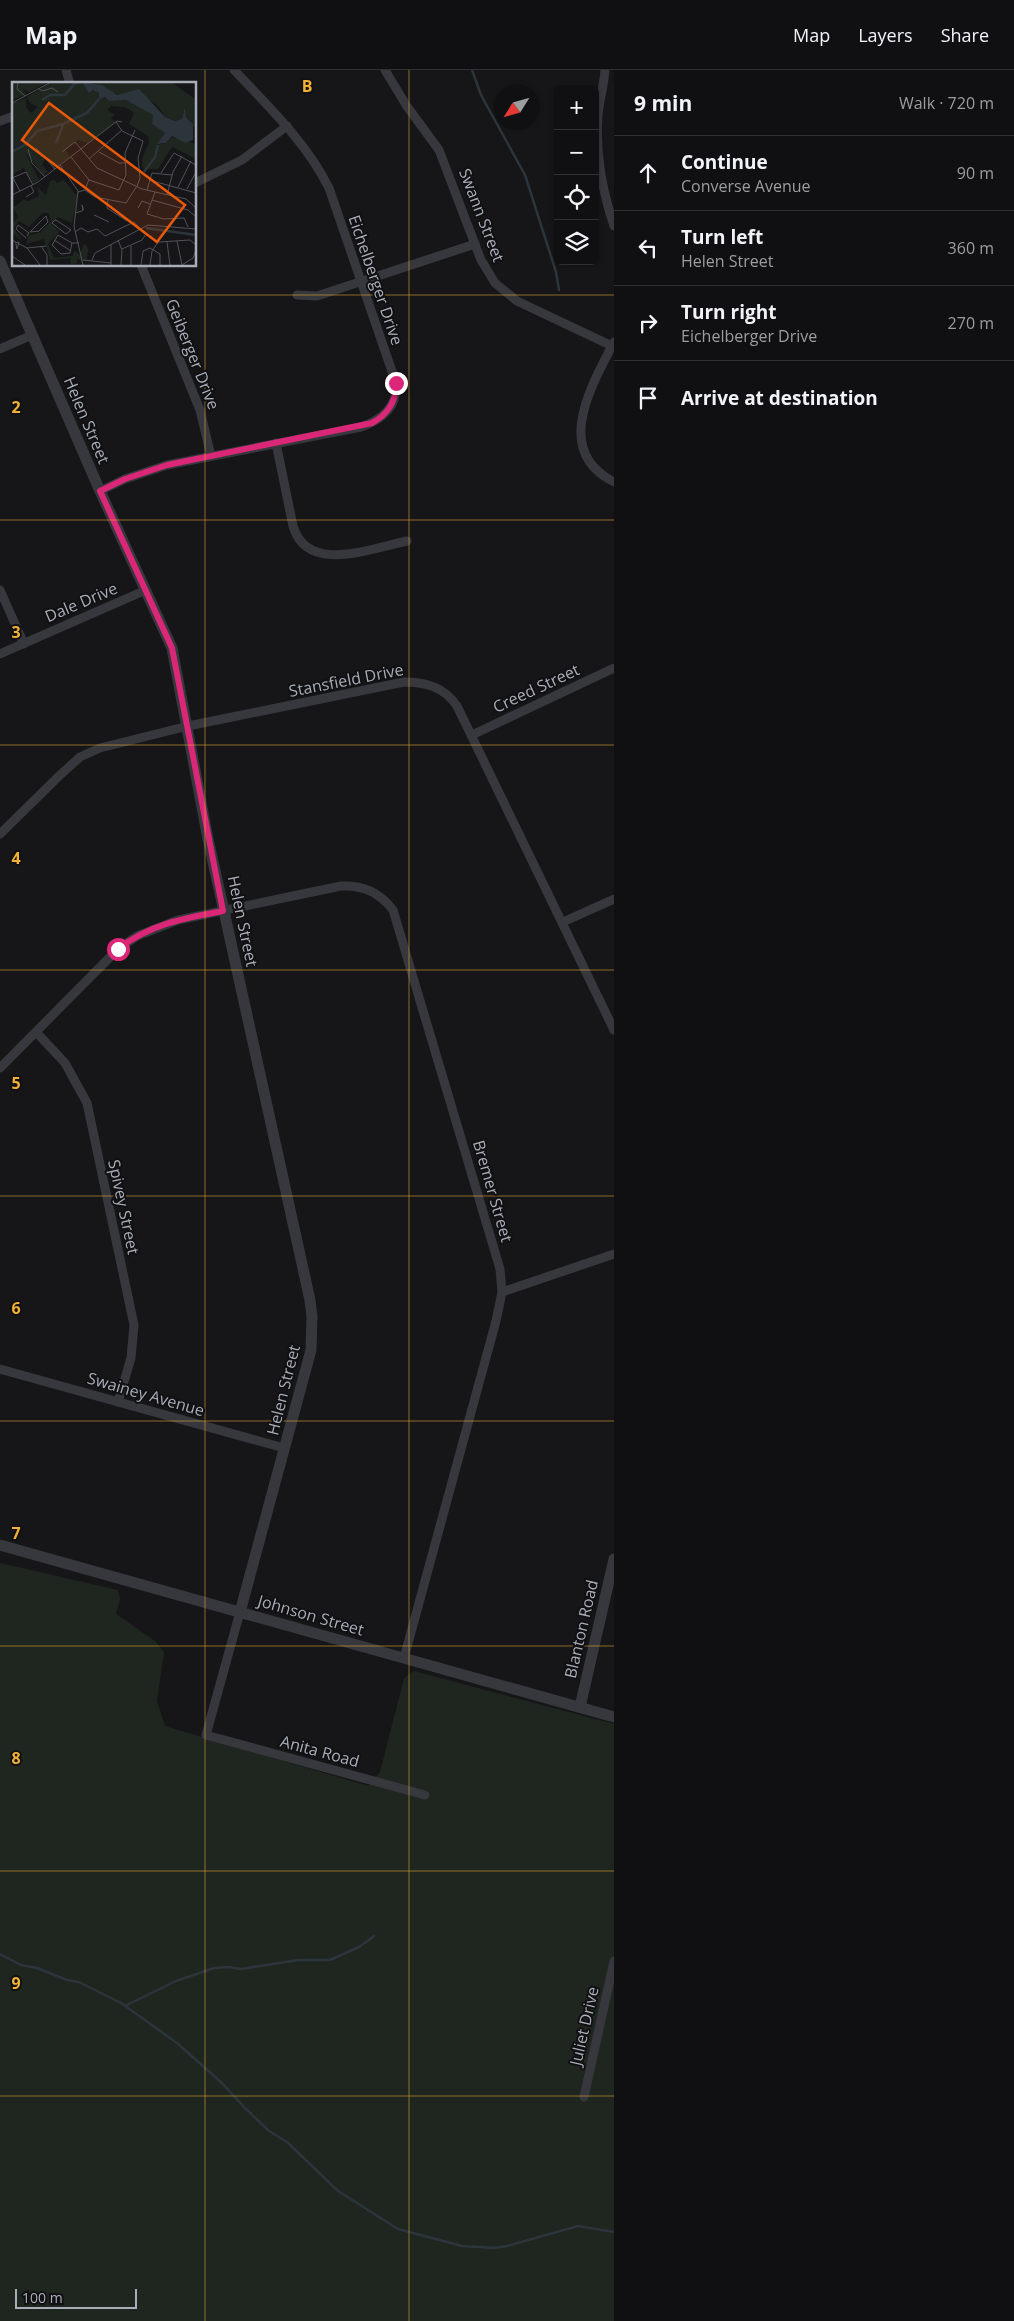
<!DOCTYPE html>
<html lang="en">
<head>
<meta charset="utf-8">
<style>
	:root { --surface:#101012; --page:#19191b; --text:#f1f3f6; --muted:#9c9d9f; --line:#303032 }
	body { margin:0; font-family:"Open Sans",sans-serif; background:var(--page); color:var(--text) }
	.controls { position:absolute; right:15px; top:15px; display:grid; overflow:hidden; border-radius:8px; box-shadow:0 1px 4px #0004 }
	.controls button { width:45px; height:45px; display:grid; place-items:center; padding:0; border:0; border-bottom:1px solid var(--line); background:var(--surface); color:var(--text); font:25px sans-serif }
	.compass { position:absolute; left:494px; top:15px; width:45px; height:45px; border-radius:50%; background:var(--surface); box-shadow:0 1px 4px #0004; rotate:233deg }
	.scale { position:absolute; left:15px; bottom:12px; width:122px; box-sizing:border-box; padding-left:5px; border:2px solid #a8adb8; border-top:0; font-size:14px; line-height:18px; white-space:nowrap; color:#a8adb8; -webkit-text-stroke:4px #111113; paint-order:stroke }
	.stop { position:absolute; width:15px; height:15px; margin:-11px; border:4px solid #db2777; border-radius:50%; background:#fff }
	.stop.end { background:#db2777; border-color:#fff; box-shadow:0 1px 5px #0008 }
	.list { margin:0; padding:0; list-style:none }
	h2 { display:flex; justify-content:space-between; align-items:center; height:65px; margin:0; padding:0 20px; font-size:21px }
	h2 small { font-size:16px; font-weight:400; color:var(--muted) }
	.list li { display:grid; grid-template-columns:32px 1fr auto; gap:15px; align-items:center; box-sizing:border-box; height:75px; padding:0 20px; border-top:1px solid var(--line) }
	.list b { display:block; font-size:19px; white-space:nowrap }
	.list p { margin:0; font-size:16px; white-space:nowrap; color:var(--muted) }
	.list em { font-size:16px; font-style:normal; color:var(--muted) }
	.icon { flex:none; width:28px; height:28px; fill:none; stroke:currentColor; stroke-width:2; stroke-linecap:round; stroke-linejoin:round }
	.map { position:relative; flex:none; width:614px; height:2251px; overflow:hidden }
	header { display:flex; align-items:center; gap:30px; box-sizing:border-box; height:70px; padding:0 25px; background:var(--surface); border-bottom:1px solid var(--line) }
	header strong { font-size:24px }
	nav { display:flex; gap:28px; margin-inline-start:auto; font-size:18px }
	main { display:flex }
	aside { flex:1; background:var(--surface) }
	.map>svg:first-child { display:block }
	.green { fill:#1e261f }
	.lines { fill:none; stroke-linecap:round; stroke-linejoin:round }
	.stream { stroke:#2c353c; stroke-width:2.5 }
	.minor { stroke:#37383d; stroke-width:9 }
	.tertiary { stroke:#37383d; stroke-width:11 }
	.route { stroke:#db2777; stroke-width:6 }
	.grid { fill:none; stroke:#f2b134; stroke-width:1; stroke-opacity:0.55 }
	.labels { text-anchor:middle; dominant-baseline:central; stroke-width:4; stroke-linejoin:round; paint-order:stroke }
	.street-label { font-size:16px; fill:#a8adb8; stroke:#111113 }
	.inset-river { fill:none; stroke:#2c353c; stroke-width:2.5 }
	.inset-road { fill:none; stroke:#505258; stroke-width:1 }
	.view { fill:#e8590c; fill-opacity:0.15; stroke:#e8590c; stroke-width:2.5 }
	.inset-edge { fill:none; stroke:#a8adb8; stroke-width:2.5 }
	.grid-label { font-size:16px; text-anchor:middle; font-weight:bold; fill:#f2b134; stroke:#111113; stroke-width:4; stroke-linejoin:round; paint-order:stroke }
</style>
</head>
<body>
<header>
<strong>Map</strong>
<nav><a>Map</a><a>Layers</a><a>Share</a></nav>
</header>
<main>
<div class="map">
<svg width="614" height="2251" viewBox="0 0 614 2251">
	<rect width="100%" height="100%" fill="#161618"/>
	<path class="green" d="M 0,1493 L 118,1520 L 120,1529 L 116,1544 L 155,1571 L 164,1582 L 157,1631 L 165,1656 L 368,1716 L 380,1702 L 404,1608 L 414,1601 L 614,1654 L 614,2251 L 0,2251 Z"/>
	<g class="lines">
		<g class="stream">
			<path d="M 472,0 L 481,25 L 525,105 L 556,202 L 559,220"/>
			<path d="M 0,1884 L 21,1895 L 37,1898 L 67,1910 L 79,1912 L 121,1933 L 177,1973 L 222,2013 L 245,2038 L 269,2061 L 287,2072 L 338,2121 L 398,2159 L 462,2176 L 494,2178 L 507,2176 L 578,2156 L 614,2162"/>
			<path d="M 125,1936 L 176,1911 L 214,1898 L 228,1897 L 241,1899 L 298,1890 L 330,1890 L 359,1877 L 374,1866"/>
		</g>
		<g class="minor">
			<path d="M 66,0 L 70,14"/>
			<path d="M 385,0 L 406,35 L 439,80 L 481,190 L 495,213 L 517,231 L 614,277"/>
			<path d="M 605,0 C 604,16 599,30 598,46 C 595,85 602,120 614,156"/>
			<path d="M 0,51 L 14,46"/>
			<path d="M 195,113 L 242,90 L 287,56"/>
			<path d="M 141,195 L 200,340 L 211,386"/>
			<path d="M 297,225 L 317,226 L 475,174"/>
			<path d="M 614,272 C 592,315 552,381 614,412"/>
			<path d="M 0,279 L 32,265"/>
			<path d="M 276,373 L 293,456 C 307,505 372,478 407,471"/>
			<path d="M 100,421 L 125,409 L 167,395 L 361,357 C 381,350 398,337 396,313 L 329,118 C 306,72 269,37 234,0"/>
			<path d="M 0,520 L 24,574"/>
			<path d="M 0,584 L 146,520"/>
			<path d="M 472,665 L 614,598"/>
			<path d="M 0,764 L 59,706 L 80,687 L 100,678 L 188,656 L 404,612 C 426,612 444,617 457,636 L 614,960"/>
			<path d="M 563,852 L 614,829"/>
			<path d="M 37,963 L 65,993 L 87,1033 L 134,1255 L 131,1288 L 118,1332"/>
			<path d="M 0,998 L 118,879 L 137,866 L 178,850 L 341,816 C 363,815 379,822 393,840 L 500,1199 L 502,1222 L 496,1251 L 404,1588"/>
			<path d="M 502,1222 L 614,1184"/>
			<path d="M 0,1299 L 284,1378"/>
			<path d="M 240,1542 L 206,1665 L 425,1725"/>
			<path d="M 584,2027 L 614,1891"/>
		</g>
		<g class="tertiary">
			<path d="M 0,191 L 100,421 L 172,578 L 208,769 L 310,1230 L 312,1247 L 311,1280 L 240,1542"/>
			<path d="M 0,1475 L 614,1647"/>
			<path d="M 580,1637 L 614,1489"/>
		</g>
	</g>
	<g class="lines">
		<path class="route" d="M 118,879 C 150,854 185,848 223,841 L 172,578 L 100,421 L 125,409 L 167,395 L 372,353 C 387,345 397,331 396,313"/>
	</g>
	<path class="grid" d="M 205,0 L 205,2251M 409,0 L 409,2251M 0,225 L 614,225M 0,450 L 614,450M 0,675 L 614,675M 0,900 L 614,900M 0,1126 L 614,1126M 0,1351 L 614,1351M 0,1576 L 614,1576M 0,1801 L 614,1801M 0,2026 L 614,2026"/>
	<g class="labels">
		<g class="street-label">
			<text transform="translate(482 145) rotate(69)">Swann Street</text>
			<text transform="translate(376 210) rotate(71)">Eichelberger Drive</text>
			<text transform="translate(193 284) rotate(68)">Geiberger Drive</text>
			<text transform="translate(87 350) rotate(67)">Helen Street</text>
			<text transform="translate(81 532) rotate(-23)">Dale Drive</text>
			<text transform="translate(346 610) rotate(-11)">Stansfield Drive</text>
			<text transform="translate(536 618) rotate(-25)">Creed Street</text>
			<text transform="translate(243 851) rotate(78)">Helen Street</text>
			<text transform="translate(493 1121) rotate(74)">Bremer Street</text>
			<text transform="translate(124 1137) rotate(78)">Spivey Street</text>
			<text transform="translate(283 1320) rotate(-76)">Helen Street</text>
			<text transform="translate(146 1324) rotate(16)">Swainey Avenue</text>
			<text transform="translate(311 1545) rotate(16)">Johnson Street</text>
			<text transform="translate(581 1559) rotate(-77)">Blanton Road</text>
			<text transform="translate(320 1681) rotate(15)">Anita Road</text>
			<text transform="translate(584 1956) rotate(-77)">Juliet Drive</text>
		</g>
	</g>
	<g transform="translate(12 12)">
		<rect width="184" height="184" fill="#161618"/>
		<path d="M 0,0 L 36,0 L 17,10 L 11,7 L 14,12 L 0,18 ZM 40,0 L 70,0 L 76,9 L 83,8 L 97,19 L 114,18 L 132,26 L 142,34 L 140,42 L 153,51 L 145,63 L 154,61 L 160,55 L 184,62 L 184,77 L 160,65 L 146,87 L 131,87 L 130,77 L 137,60 L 136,54 L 117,42 L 122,31 L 113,25 L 99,24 L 95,28 L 103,33 L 99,36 L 103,40 L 76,61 L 66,58 L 53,67 L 58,74 L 43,87 L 33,77 L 30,83 L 36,90 L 32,93 L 13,70 L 27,98 L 21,101 L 12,86 L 0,93 L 0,21 L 14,16 L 14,25 L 19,31 L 26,25 L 18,21 L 15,15 ZM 78,0 L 159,0 L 183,17 L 184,60 L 182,44 L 174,36 L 173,24 L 170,37 L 164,39 L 153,35 L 146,24 L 133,16 L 128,8 L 104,13 L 90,3 ZM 42,98 L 45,101 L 52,98 L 65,114 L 60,141 L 46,135 L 40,142 L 47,150 L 36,162 L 42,176 L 60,174 L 63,169 L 68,173 L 71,163 L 74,162 L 76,167 L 75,177 L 70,180 L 65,176 L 65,181 L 59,183 L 58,176 L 38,178 L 32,157 L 14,162 L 16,154 L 29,150 L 39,139 L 36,131 L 30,131 L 17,145 L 7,139 L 2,146 L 11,160 L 0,150 L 0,141 L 6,136 L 0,122 L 3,125 L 11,118 L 17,119 L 27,114 L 25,105 L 34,113 L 38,99 Z" fill="#1e261f"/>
		<path d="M 70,0 L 90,3 L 105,13 L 127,7 L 153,35 L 163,39 L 170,37 L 173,24 L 174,36 L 181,42 L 181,58 L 173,61 L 160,54 L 154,61 L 145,62 L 153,51 L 140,42 L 141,33 L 114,18 L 97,19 L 93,15 L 87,17 L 87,11 L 81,8 L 77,11 Z" fill="#2c353c"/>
		<path class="inset-river" d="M 30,18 L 38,13 L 53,13 L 62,2 L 69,0M 44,61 L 51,43M 0,70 L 14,62 L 25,49 L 51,42 L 75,31 L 87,17M 132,90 L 143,75 L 146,63M 134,146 L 184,153"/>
		<path class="inset-road" d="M 6,0 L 5,7 L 13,14M 27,7 L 31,9 L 40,6 L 46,10M 0,21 L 39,0M 24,66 L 43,87M 16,67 L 20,81 L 33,95M 50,70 L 63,60 L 85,86 L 130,107 L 174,117 L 184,126M 87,70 L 107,81 L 113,81M 59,75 L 77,98 L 107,108 L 114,93 L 113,71 L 123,48M 77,77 L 110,48M 48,83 L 66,109 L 62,144 L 71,183M 149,91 L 162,71 L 184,83M 0,94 L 8,109M 0,96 L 14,90 L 21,103M 137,98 L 184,111M 166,105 L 179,79M 175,107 L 184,90M 73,108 L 83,115 L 114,121 L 125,104 L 128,96 L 126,76 L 131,59 L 110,49 L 104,40M 135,108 L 140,91 L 160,93M 66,110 L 73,108 L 77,97M 143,110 L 135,132 L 152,137 L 172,136 L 176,145M 0,113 L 26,100 L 105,39 L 110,40M 155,113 L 161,90 L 170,74M 14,115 L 22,110 L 19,104M 96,118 L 95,126 L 115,139M 140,118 L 176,128 L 184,135M 126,126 L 130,119 L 138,122M 63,131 L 70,129 L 71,128 L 71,126 L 70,123 L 71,128M 82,133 L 97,140M 34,134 L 36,140 L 27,149 L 18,150 ZM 43,138 L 44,138 L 59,148 L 54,152 L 40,141 ZM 63,150 L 69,146 L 76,150 L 85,147 L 93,154 L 122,140 L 131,150 L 147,160 L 178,158 L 184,163M 14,156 L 4,147 L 6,143 L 17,151 L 15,154M 0,158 L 15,166 L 28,183M 42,158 L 59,169M 106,158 L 110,168 L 109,183M 165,159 L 170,183M 155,160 L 158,183M 3,161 L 7,160 L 5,167 L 4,162M 60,161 L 58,171 L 49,172 L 40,163 L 46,153 L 60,161 L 67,161M 99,163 L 99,183M 29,164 L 35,173 L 35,183M 119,164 L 119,183M 15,166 L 34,164M 110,167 L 130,158 L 134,152M 0,174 L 13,183M 71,178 L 99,181M 80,178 L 83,171 L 136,143 L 184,147M 129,183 L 131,169 L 138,166 L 148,172 L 148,183M 138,183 L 140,169 L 146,160M 170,183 L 181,176 L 184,168"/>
		<path class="view" d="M 37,21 L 173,123 L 145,160 L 10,58 Z"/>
		<rect width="184" height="184" class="inset-edge"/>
	</g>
	<g class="grid-label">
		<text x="307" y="22">B</text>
		<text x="16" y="343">2</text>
		<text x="16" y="568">3</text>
		<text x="16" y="794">4</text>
		<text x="16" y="1019">5</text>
		<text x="16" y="1244">6</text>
		<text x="16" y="1469">7</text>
		<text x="16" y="1694">8</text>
		<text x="16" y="1919">9</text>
	</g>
</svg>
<div class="controls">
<button>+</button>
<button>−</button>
<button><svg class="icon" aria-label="locate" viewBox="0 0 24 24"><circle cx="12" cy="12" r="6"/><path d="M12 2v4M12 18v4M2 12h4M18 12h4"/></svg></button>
<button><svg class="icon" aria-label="layers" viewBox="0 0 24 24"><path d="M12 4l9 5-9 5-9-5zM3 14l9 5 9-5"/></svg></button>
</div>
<svg class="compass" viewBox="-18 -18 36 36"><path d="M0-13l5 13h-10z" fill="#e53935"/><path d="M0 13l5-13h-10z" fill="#9c9d9f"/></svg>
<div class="scale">100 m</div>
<div class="stop" style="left:118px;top:879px"></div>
<div class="stop end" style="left:396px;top:313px"></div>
</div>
<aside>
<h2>9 min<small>Walk · 720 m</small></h2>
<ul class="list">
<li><svg class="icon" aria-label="ahead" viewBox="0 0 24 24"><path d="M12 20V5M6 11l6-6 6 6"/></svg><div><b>Continue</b><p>Converse Avenue</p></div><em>90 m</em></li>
<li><svg class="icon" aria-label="left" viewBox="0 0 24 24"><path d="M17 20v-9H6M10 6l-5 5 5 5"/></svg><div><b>Turn left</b><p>Helen Street</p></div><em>360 m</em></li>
<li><svg class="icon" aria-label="right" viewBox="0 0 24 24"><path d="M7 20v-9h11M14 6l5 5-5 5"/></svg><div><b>Turn right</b><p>Eichelberger Drive</p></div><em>270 m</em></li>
<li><svg class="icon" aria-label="arrive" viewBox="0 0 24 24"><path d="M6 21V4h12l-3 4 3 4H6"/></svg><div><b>Arrive at destination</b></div></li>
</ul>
</aside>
</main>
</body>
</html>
